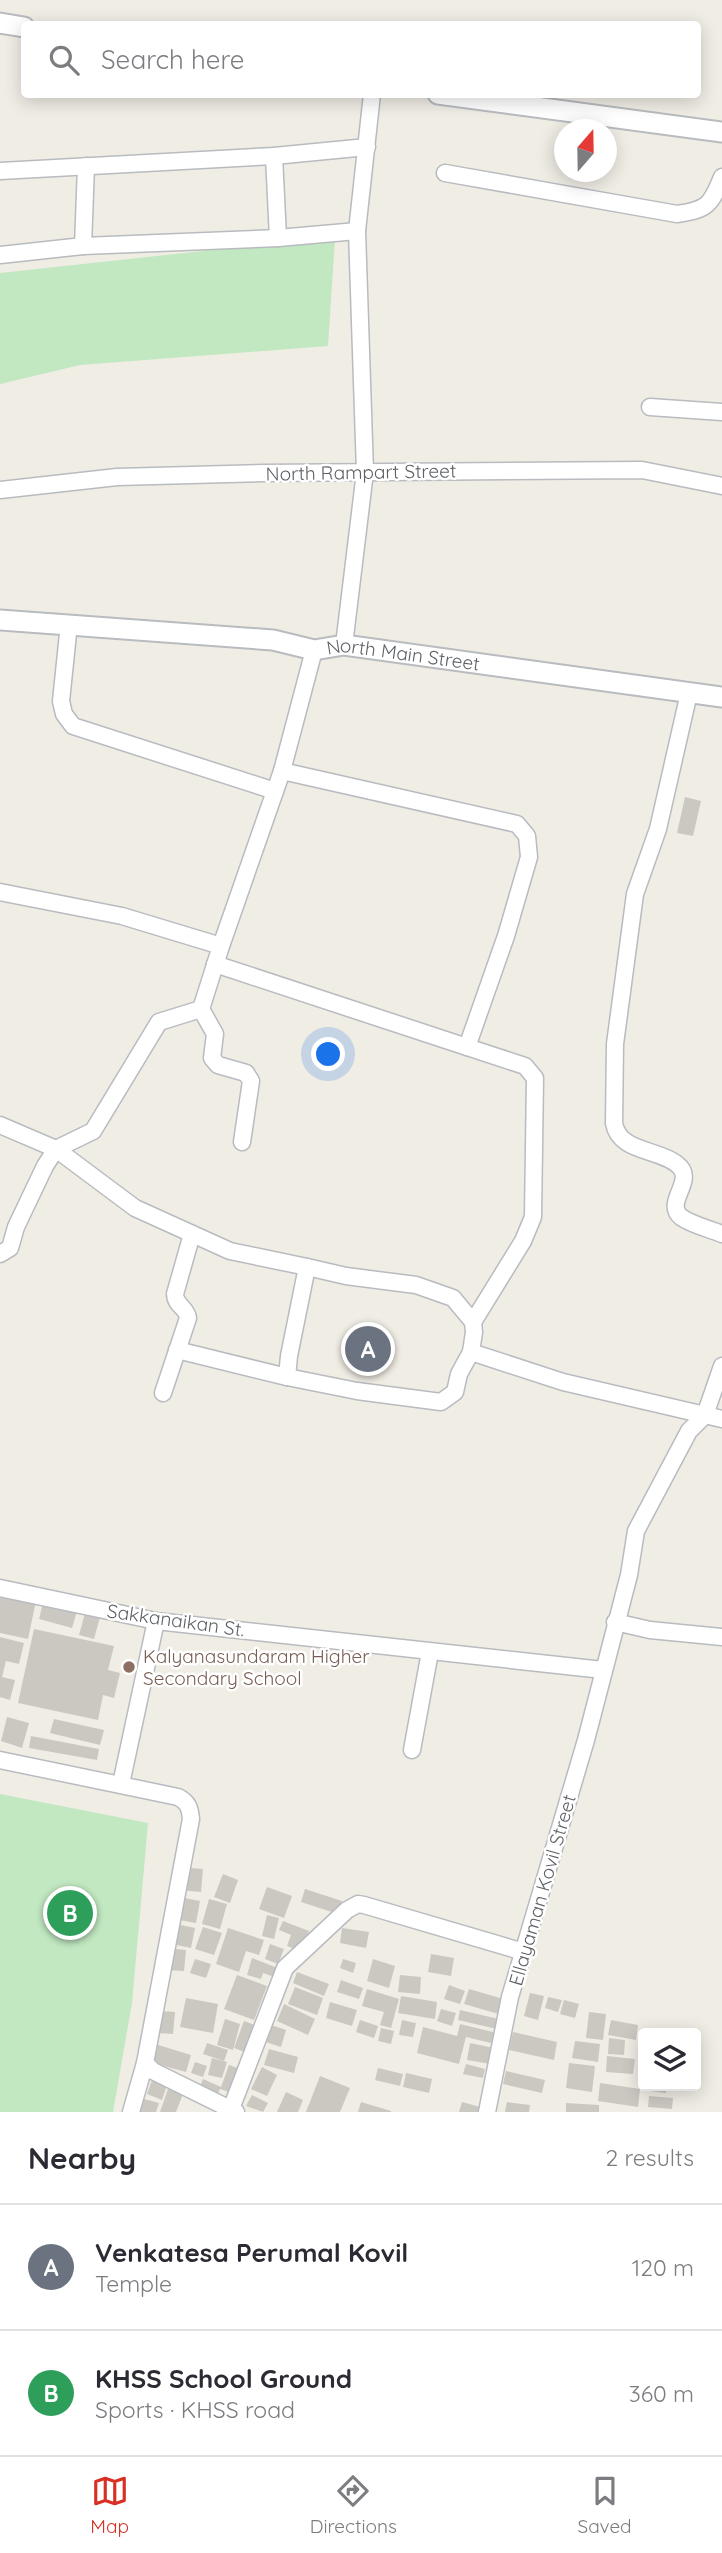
<!DOCTYPE html>
<html lang="en">
<head>
<meta charset="utf-8">
<style>
	:root { --surface:#fff; --page:#f7f7f7; --text:#2b2b33; --muted:#7c7c81; --line:#e1e1e2; --accent:#d93025 }
	body { margin:0; font-family:Quicksand,sans-serif; background:var(--page); color:var(--text) }
	.controls { position:absolute; right:21px; bottom:21px; display:grid; overflow:hidden; border-radius:7px; box-shadow:0 4px 18px #0003 }
	.controls button { width:63px; height:63px; display:grid; place-items:center; padding:0; border:0; border-bottom:2px solid var(--line); background:var(--surface); color:var(--text); font:35px sans-serif }
	.compass { position:absolute; left:554px; top:119px; width:63px; height:63px; border-radius:50%; background:var(--surface); box-shadow:0 4px 18px #0003; rotate:20deg }
	.you { position:absolute; left:329px; top:1055px; width:24px; height:24px; margin:-18px; border:5px solid #fff; border-radius:50%; background:#1a73e8; box-shadow:0 0 0 10px #1a73e833 }
	.badge { display:grid; place-items:center; width:46px; height:46px; border-radius:50%; background:var(--accent); color:#fff; font-size:23px; font-weight:700 }
	.pin { position:absolute; translate:-50% -50%; border:4px solid #fff; box-shadow:0 2px 7px #0006 }
	.list { margin:0; padding:0; list-style:none }
	h2 { display:flex; justify-content:space-between; align-items:center; height:91px; margin:0; padding:0 28px; font-size:30px }
	h2 small { font-size:23px; font-weight:400; color:var(--muted) }
	.list li { display:grid; grid-template-columns:46px 1fr auto; gap:21px; align-items:center; box-sizing:border-box; height:126px; padding:0 28px; border-top:2px solid var(--line) }
	.list b { display:block; font-size:26px; white-space:nowrap }
	.list p { margin:0; font-size:23px; white-space:nowrap; color:var(--muted) }
	.list em { font-size:23px; font-style:normal; color:var(--muted) }
	.icon { flex:none; width:38px; height:38px; fill:none; stroke:currentColor; stroke-width:2; stroke-linecap:round; stroke-linejoin:round }
	.map { position:relative; flex:none; width:722px; height:2112px; overflow:hidden }
	.search { position:absolute; background:var(--surface); box-shadow:0 4px 18px #0003; left:21px; right:21px; top:21px; height:77px; display:flex; align-items:center; gap:18px; box-sizing:border-box; padding:0 24px; border-radius:7px; color:var(--muted); font-size:26px }
	.sheet { height:343px; background:var(--surface) }
	nav { display:flex; justify-content:space-around; align-items:center; box-sizing:border-box; height:98px; border-top:2px solid var(--line); background:var(--surface); font-size:19px; color:var(--muted) }
	nav a { display:grid; justify-items:center; gap:4px }
	nav .on { color:var(--accent) }
	.map>svg:first-child { display:block }
	.green { fill:#c1e8c1 }
	.building { fill:#cbc8c2 }
	.lines { fill:none; stroke-linecap:round; stroke-linejoin:round }
	.minor-casing { stroke:#b8bbbf; stroke-width:19 }
	.tertiary-casing { stroke:#b8bbbf; stroke-width:23 }
	.minor { stroke:#fff; stroke-width:16 }
	.tertiary { stroke:#fff; stroke-width:19 }
	.education-dot { fill:#8d6e63; stroke:#fff; stroke-width:2.5 }
	.labels { text-anchor:middle; dominant-baseline:central; stroke-width:5; stroke-linejoin:round; paint-order:stroke }
	.street-label { font-size:19px; fill:#5d6166; stroke:#fff }
	.education-label { font-size:19px; fill:#785e54; stroke:#fff; text-anchor:start }
</style>
</head>
<body>
<div class="map">
<svg width="722" height="2112" viewBox="0 0 722 2112">
	<rect width="100%" height="100%" fill="#f0ede5"/>
	<g class="green">
		<path d="M 335,239 L 328,346 L 80,365 L 0,384 L 0,273 L 304,240 Z"/>
		<path d="M 0,1794 L 148,1823 L 132,2003 L 113,2112 L 0,2112 Z"/>
	</g>
	<g class="building">
		<path d="M 685,797 L 701,801 L 693,836 L 677,833 Z"/>
		<path d="M 0,1593 L 36,1601 L 28,1639 L 0,1633 Z"/>
		<path d="M 44,1599 L 78,1608 L 72,1628 L 39,1619 Z"/>
		<path d="M 87,1606 L 102,1610 L 94,1639 L 79,1635 Z"/>
		<path d="M 34,1629 L 114,1646 L 108,1670 L 120,1673 L 114,1698 L 103,1695 L 98,1720 L 18,1703 Z"/>
		<path d="M 0,1637 L 24,1643 L 19,1664 L 6,1661 L 2,1677 L 15,1680 L 10,1700 L 0,1697 Z"/>
		<path d="M 7,1717 L 29,1723 L 22,1748 L 1,1741 Z"/>
		<path d="M 54,1719 L 104,1730 L 100,1745 L 50,1733 Z"/>
		<path d="M 31,1736 L 99,1749 L 97,1760 L 29,1748 Z"/>
		<path d="M 179,1867 L 203,1869 L 201,1892 L 178,1890 Z"/>
		<path d="M 223,1874 L 238,1880 L 230,1903 L 214,1897 Z"/>
		<path d="M 267,1887 L 292,1896 L 284,1918 L 259,1909 Z"/>
		<path d="M 305,1889 L 342,1901 L 338,1914 L 301,1902 Z"/>
		<path d="M 178,1897 L 200,1901 L 196,1923 L 173,1919 Z"/>
		<path d="M 209,1899 L 227,1904 L 220,1929 L 202,1924 Z"/>
		<path d="M 267,1915 L 279,1918 L 274,1939 L 262,1936 Z"/>
		<path d="M 283,1921 L 309,1931 L 301,1951 L 287,1946 L 291,1935 L 279,1930 Z"/>
		<path d="M 171,1923 L 195,1928 L 191,1948 L 167,1943 Z"/>
		<path d="M 203,1927 L 222,1933 L 214,1955 L 195,1949 Z"/>
		<path d="M 228,1928 L 264,1940 L 259,1955 L 246,1951 L 239,1972 L 216,1964 Z"/>
		<path d="M 342,1928 L 369,1932 L 366,1948 L 340,1943 Z"/>
		<path d="M 270,1944 L 284,1949 L 278,1964 L 265,1959 Z"/>
		<path d="M 165,1948 L 186,1950 L 184,1971 L 164,1970 Z"/>
		<path d="M 431,1954 L 454,1958 L 451,1976 L 428,1972 Z"/>
		<path d="M 252,1958 L 280,1969 L 277,1978 L 263,1973 L 261,1979 L 247,1975 Z"/>
		<path d="M 195,1959 L 211,1964 L 206,1978 L 190,1973 Z"/>
		<path d="M 343,1959 L 356,1963 L 353,1973 L 340,1968 Z"/>
		<path d="M 373,1959 L 395,1966 L 389,1988 L 367,1981 Z"/>
		<path d="M 297,1972 L 329,1984 L 324,1996 L 293,1983 Z"/>
		<path d="M 237,1975 L 267,1986 L 254,2020 L 224,2009 Z"/>
		<path d="M 400,1975 L 421,1977 L 420,1994 L 398,1992 Z"/>
		<path d="M 341,1980 L 363,1988 L 359,1999 L 337,1992 Z"/>
		<path d="M 449,1985 L 465,1991 L 460,2004 L 444,1999 Z"/>
		<path d="M 295,1987 L 323,1998 L 317,2015 L 288,2004 Z"/>
		<path d="M 367,1989 L 399,1999 L 391,2028 L 380,2025 L 384,2012 L 362,2006 Z"/>
		<path d="M 469,1989 L 507,2000 L 502,2015 L 464,2004 Z"/>
		<path d="M 530,1993 L 544,1996 L 538,2020 L 524,2016 Z"/>
		<path d="M 401,1996 L 437,2002 L 435,2019 L 398,2013 Z"/>
		<path d="M 548,1997 L 562,2000 L 558,2012 L 545,2008 Z"/>
		<path d="M 186,1998 L 218,2004 L 213,2033 L 180,2027 Z"/>
		<path d="M 564,2000 L 579,2004 L 575,2018 L 560,2014 Z"/>
		<path d="M 330,2002 L 357,2010 L 352,2026 L 326,2018 Z"/>
		<path d="M 284,2004 L 315,2019 L 308,2035 L 277,2021 Z"/>
		<path d="M 441,2009 L 456,2013 L 452,2026 L 437,2021 Z"/>
		<path d="M 460,2010 L 503,2020 L 501,2030 L 458,2020 Z"/>
		<path d="M 160,2011 L 175,2012 L 173,2034 L 158,2033 Z"/>
		<path d="M 589,2012 L 606,2014 L 603,2040 L 586,2038 Z"/>
		<path d="M 225,2019 L 240,2024 L 233,2050 L 217,2045 Z"/>
		<path d="M 360,2020 L 378,2026 L 374,2038 L 356,2032 Z"/>
		<path d="M 402,2020 L 416,2023 L 413,2037 L 399,2035 Z"/>
		<path d="M 611,2020 L 638,2025 L 636,2040 L 608,2035 Z"/>
		<path d="M 244,2021 L 257,2026 L 247,2053 L 234,2048 Z"/>
		<path d="M 460,2024 L 497,2033 L 495,2044 L 466,2037 L 459,2064 L 417,2053 L 423,2027 L 457,2036 Z"/>
		<path d="M 271,2025 L 286,2030 L 281,2047 L 266,2042 Z"/>
		<path d="M 381,2028 L 394,2031 L 391,2044 L 378,2041 Z"/>
		<path d="M 513,2032 L 557,2042 L 554,2060 L 509,2050 Z"/>
		<path d="M 609,2038 L 625,2040 L 624,2055 L 608,2054 Z"/>
		<path d="M 575,2041 L 600,2044 L 598,2062 L 572,2058 Z"/>
		<path d="M 207,2043 L 228,2050 L 224,2061 L 203,2054 Z"/>
		<path d="M 470,2043 L 494,2048 L 491,2064 L 467,2060 Z"/>
		<path d="M 155,2044 L 191,2055 L 186,2072 L 150,2062 Z"/>
		<path d="M 269,2049 L 298,2057 L 294,2073 L 264,2065 Z"/>
		<path d="M 607,2056 L 635,2059 L 633,2074 L 606,2072 Z"/>
		<path d="M 212,2058 L 227,2062 L 222,2078 L 208,2075 Z"/>
		<path d="M 195,2062 L 207,2066 L 203,2077 L 191,2073 Z"/>
		<path d="M 569,2063 L 595,2066 L 592,2092 L 566,2088 Z"/>
		<path d="M 466,2064 L 485,2069 L 483,2078 L 463,2074 Z"/>
		<path d="M 229,2065 L 240,2069 L 232,2093 L 220,2089 L 217,2096 L 199,2089 L 203,2079 L 221,2087 Z"/>
		<path d="M 262,2067 L 277,2075 L 267,2096 L 251,2089 Z"/>
		<path d="M 378,2068 L 403,2074 L 400,2086 L 375,2080 Z"/>
		<path d="M 506,2071 L 545,2080 L 542,2093 L 503,2084 Z"/>
		<path d="M 406,2073 L 432,2079 L 429,2093 L 403,2087 Z"/>
		<path d="M 320,2076 L 350,2088 L 340,2112 L 306,2112 Z"/>
		<path d="M 152,2080 L 167,2085 L 162,2100 L 147,2094 Z"/>
		<path d="M 600,2083 L 640,2089 L 638,2107 L 598,2101 Z"/>
		<path d="M 643,2086 L 667,2086 L 666,2093 L 643,2090 Z"/>
		<path d="M 168,2089 L 183,2094 L 176,2112 L 160,2112 Z"/>
		<path d="M 286,2092 L 303,2100 L 298,2112 L 277,2112 Z"/>
		<path d="M 252,2095 L 268,2103 L 263,2112 L 246,2106 Z"/>
		<path d="M 649,2096 L 673,2098 L 672,2109 L 648,2107 Z"/>
		<path d="M 144,2099 L 159,2103 L 156,2112 L 140,2112 Z"/>
		<path d="M 361,2102 L 391,2111 L 391,2112 L 358,2112 Z"/>
		<path d="M 462,2102 L 484,2108 L 483,2112 L 459,2112 Z"/>
		<path d="M 507,2102 L 530,2105 L 529,2112 L 505,2112 Z"/>
		<path d="M 566,2103 L 599,2105 L 599,2112 L 566,2112 Z"/>
	</g>
	<g class="lines">
		<g class="minor-casing">
			<g id="minor">
				<path d="M 274,156 L 278,238"/>
				<path d="M 0,171 L 274,156 L 367,147"/>
				<path d="M 445,173 L 677,214 C 707,210 711,205 722,177"/>
				<path d="M 83,246 L 86,166"/>
				<path d="M 0,255 L 83,246 L 278,238 L 357,231"/>
				<path d="M 650,407 L 722,412"/>
				<path d="M 0,490 L 117,477 L 264,473 L 642,470 L 722,486"/>
				<path d="M 69,624 L 61,701 L 64,714 L 73,726 L 275,791"/>
				<path d="M 344,645 L 365,472 L 357,231 L 372,94"/>
				<path d="M 689,693 L 658,829 L 635,894 L 615,1044 L 614,1123 C 619,1154 662,1148 680,1167 C 694,1182 664,1203 681,1217 C 692,1225 710,1229 722,1234"/>
				<path d="M 0,892 L 122,916 L 221,946"/>
				<path d="M 215,964 L 467,1047 L 506,936 L 529,857 L 527,836 L 517,824 L 282,771"/>
				<path d="M 201,1009 L 215,1034 L 212,1058 L 218,1065 L 246,1073 L 251,1081 L 242,1142"/>
				<path d="M 467,1047 L 525,1066 L 535,1078 L 533,1217 L 523,1241 L 473,1322"/>
				<path d="M 0,1125 L 56,1149 L 135,1208 L 230,1251 L 307,1267 L 289,1356 L 287,1377 L 357,1391 L 441,1402 L 455,1392 L 459,1374 L 471,1352 L 563,1382 L 722,1419"/>
				<path d="M 0,1254 L 10,1248 L 16,1227 L 45,1166 L 56,1149 L 93,1131 L 159,1022 L 201,1009 L 221,946 L 282,771 L 314,650"/>
				<path d="M 307,1267 L 346,1276 L 416,1285 L 453,1298 L 473,1322 L 474,1332 L 471,1352"/>
				<path d="M 177,1350 L 287,1377"/>
				<path d="M 163,1393 L 188,1318 C 187,1308 175,1305 175,1294 L 192,1234"/>
				<path d="M 0,1588 L 156,1621 L 603,1670"/>
				<path d="M 615,1622 L 650,1630 L 722,1637"/>
				<path d="M 412,1750 L 430,1652"/>
				<path d="M 0,1760 L 178,1797 C 188,1802 190,1808 191,1819 L 145,2063 L 153,2071 L 236,2112"/>
				<path d="M 121,1784 L 156,1621"/>
				<path d="M 231,2109 L 285,1968 L 347,1910 L 358,1904 L 364,1905 L 524,1952"/>
				<path d="M 131,2112 L 145,2063"/>
				<path d="M 487,2112 L 510,1997 L 586,1740 L 629,1575 L 636,1531 L 689,1431 L 705,1415 L 722,1366"/>
			</g>
		</g>
		<g class="tertiary-casing">
			<g id="tertiary">
				<path d="M 0,23 L 24,27"/>
				<path d="M 438,94 L 722,132"/>
				<path id="s1" d="M 0,620 L 273,640 L 314,650 L 344,645 L 722,697"/>
			</g>
		</g>
		<use href="#minor" class="minor"/>
		<use href="#tertiary" class="tertiary"/>
	</g>
	<circle class="education-dot" cx="129" cy="1667" r="7"/>
	<g class="labels">
		<g class="street-label">
			<text transform="translate(361 472) rotate(-1)">North Rampart Street</text>
			<text stroke="none"><textPath href="#s1" startOffset="406">North Main Street</textPath></text>
			<text transform="translate(176 1620) rotate(8)">Sakkanaikan St.</text>
			<text transform="translate(542 1890) rotate(-74)">Ellayaman Kovil Street</text>
		</g>
		<g class="education-label">
			<text x="143" y="1656">Kalyanasundaram Higher<tspan x="143" dy="22">Secondary School</tspan></text>
		</g>
	</g>
</svg>
<div class="controls">
<button><svg class="icon" aria-label="layers" viewBox="0 0 24 24"><path d="M12 4l9 5-9 5-9-5zM3 14l9 5 9-5"/></svg></button>
</div>
<svg class="compass" viewBox="-18 -18 36 36"><path d="M0-13l5 13h-10z" fill="#e53935"/><path d="M0 13l5-13h-10z" fill="#7c7c81"/></svg>
<div class="you"></div>
<div class="pin badge" style="left:368px;top:1349px;background:#6b7280">A</div>
<div class="pin badge" style="left:70px;top:1913px;background:#2e9e5b">B</div>
<div class="search"><svg class="icon" aria-label="search" viewBox="0 0 24 24"><circle cx="10" cy="10" r="6"/><path d="M15 15l6 6"/></svg>Search here</div>
</div>
<section class="sheet">
<h2>Nearby<small>2 results</small></h2>
<ul class="list">
<li><span class="badge" style="background:#6b7280">A</span><div><b>Venkatesa Perumal Kovil</b><p>Temple</p></div><em>120 m</em></li>
<li><span class="badge" style="background:#2e9e5b">B</span><div><b>KHSS School Ground</b><p>Sports · KHSS road</p></div><em>360 m</em></li>
</ul>
</section>
<nav>
<a class="on"><svg class="icon" aria-label="map" viewBox="0 0 24 24"><path d="M3 6l6-2 6 2 6-2v14l-6 2-6-2-6 2zM9 4v14M15 6v14"/></svg>Map</a>
<a><svg class="icon" aria-label="directions" viewBox="0 0 24 24"><path d="M12 3l9 9-9 9-9-9zM9 14v-3h6M13 9l2 2-2 2"/></svg>Directions</a>
<a><svg class="icon" aria-label="saved" viewBox="0 0 24 24"><path d="M7 4h10v16l-5-4-5 4z"/></svg>Saved</a>
</nav>
</body>
</html>
